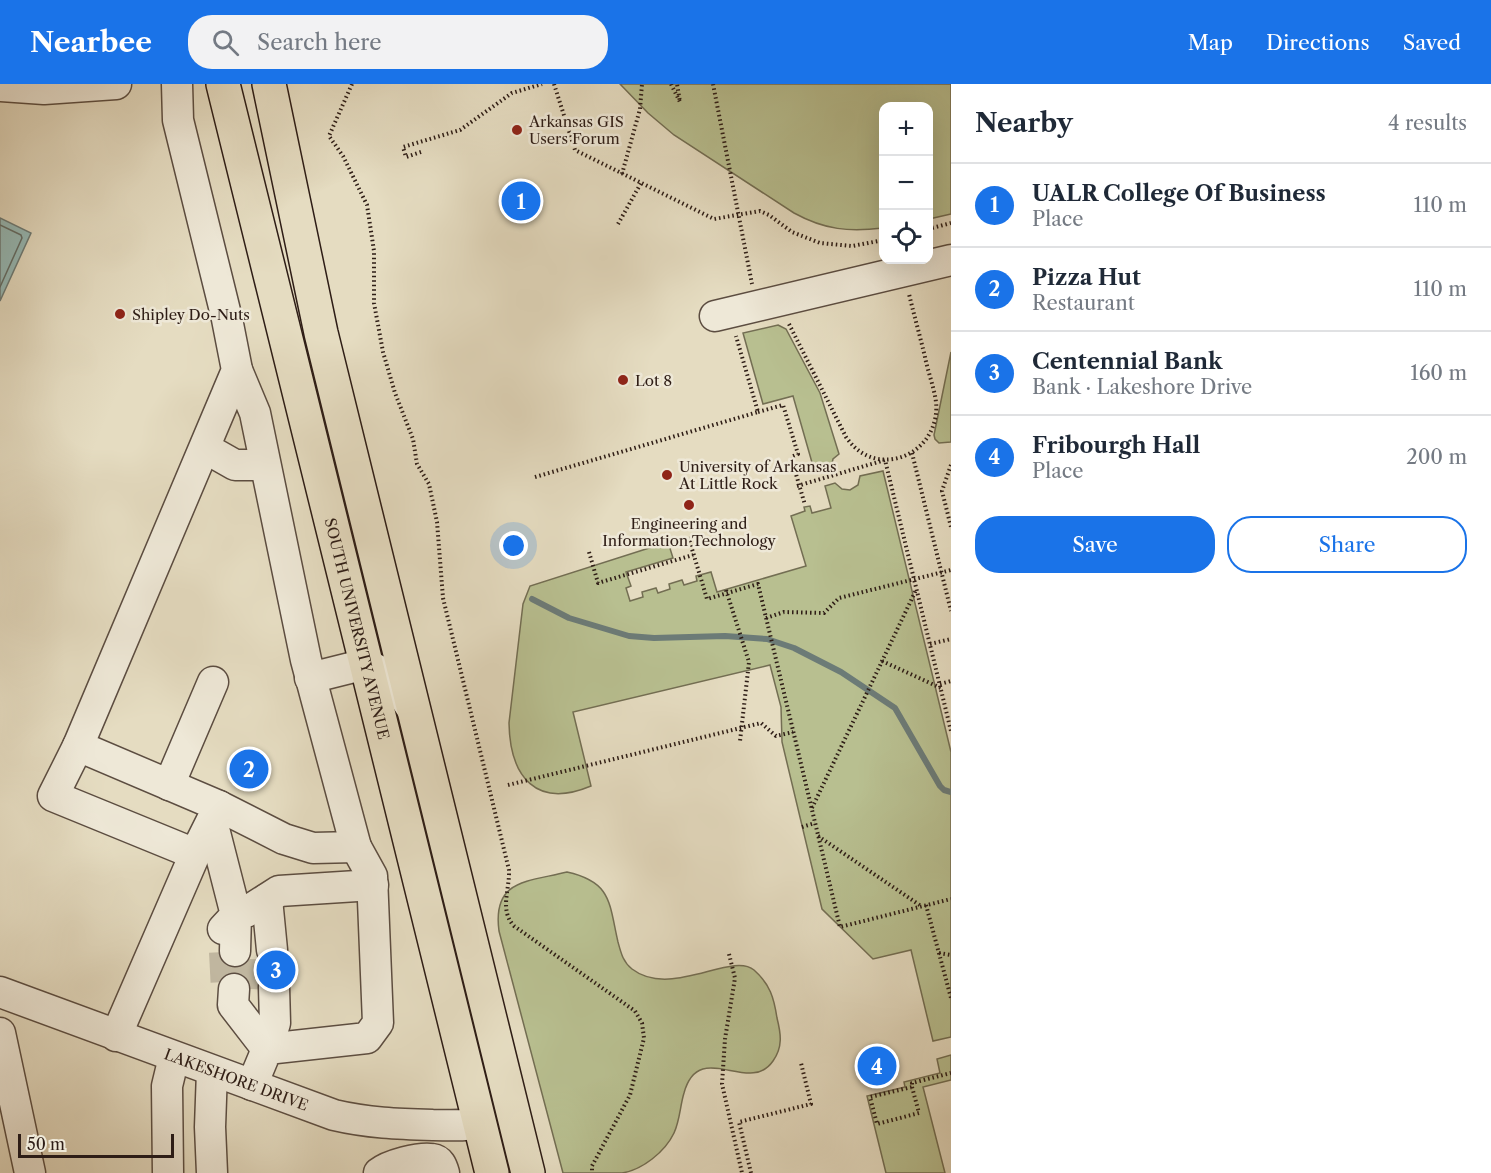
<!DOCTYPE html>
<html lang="en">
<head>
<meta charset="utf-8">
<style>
	:root { --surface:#fff; --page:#f2f2f3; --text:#1f2937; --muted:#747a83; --line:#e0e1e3; --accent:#1a73e8 }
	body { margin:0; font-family:"Libre Caslon Text",serif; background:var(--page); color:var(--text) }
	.controls { position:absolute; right:18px; top:18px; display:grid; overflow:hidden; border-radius:12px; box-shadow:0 6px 24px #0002 }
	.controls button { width:54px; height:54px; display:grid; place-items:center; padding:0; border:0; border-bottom:2px solid var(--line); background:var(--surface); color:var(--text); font:30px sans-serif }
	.scale { position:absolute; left:18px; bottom:15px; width:156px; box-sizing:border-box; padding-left:6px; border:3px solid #2e1d16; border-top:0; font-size:16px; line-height:21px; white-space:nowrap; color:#2e1d16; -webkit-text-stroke:4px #eee8d7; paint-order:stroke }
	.you { position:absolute; left:514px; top:462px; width:21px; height:21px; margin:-15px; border:4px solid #fff; border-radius:50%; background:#1a73e8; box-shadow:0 0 0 9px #1a73e833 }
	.badge { display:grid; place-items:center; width:39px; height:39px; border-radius:50%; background:var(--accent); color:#fff; font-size:20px; font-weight:700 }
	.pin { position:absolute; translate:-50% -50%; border:3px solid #fff; box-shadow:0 2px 6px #0006 }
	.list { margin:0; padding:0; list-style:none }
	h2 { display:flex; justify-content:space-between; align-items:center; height:78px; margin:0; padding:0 24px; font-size:26px }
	h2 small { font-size:20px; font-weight:400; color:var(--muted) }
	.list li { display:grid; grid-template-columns:39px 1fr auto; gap:18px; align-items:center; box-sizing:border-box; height:84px; padding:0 24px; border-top:2px solid var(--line) }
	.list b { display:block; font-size:22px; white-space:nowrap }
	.list p { margin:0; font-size:20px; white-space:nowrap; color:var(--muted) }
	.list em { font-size:20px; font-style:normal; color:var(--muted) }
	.actions { display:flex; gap:12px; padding:18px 24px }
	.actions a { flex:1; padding:14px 0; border:2px solid var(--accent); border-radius:24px; text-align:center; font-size:21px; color:var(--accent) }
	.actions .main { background:var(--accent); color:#fff }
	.icon { flex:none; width:33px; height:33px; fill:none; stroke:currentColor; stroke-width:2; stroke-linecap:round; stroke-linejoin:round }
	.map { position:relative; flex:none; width:951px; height:1089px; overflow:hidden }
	header { display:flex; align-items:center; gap:36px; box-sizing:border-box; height:84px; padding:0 30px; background:var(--accent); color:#fff }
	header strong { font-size:28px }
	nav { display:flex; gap:33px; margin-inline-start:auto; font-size:21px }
	.search { width:420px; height:54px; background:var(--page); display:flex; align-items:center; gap:15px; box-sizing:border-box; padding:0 21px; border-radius:24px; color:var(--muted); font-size:22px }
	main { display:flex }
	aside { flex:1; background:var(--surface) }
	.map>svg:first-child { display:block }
	.green { fill:#b8bf90; stroke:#736e53; stroke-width:1.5 }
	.water { fill:#96bab7; stroke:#6c7b77; stroke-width:1.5 }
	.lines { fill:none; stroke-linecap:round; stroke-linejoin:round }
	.shore { stroke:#626c66; stroke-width:1.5 }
	.stream { stroke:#6c7b77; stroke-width:6 }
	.minor-tunnel { stroke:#c0b69f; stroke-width:30; stroke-dasharray:30 15; stroke-linecap:butt }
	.minor-casing { stroke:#5c4d41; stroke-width:33 }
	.major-casing { stroke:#2e1d16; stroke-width:36 }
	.path { stroke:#2e1d16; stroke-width:4; stroke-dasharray:1.5 3; stroke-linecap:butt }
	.minor { stroke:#eee8d7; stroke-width:30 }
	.major { stroke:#e5dcc1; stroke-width:33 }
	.path-bridge { stroke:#2e1d16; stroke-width:4; stroke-dasharray:1.5 3; stroke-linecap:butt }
	.poi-dot { fill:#8f2418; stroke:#eee8d7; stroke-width:2 }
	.labels { text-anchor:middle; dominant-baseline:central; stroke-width:5; stroke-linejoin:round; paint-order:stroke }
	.poi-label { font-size:15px; fill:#2e1d16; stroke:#eee8d7; text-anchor:start }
	.street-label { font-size:15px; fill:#2e1d16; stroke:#eee8d7 }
</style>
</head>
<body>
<header>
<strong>Nearbee</strong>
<div class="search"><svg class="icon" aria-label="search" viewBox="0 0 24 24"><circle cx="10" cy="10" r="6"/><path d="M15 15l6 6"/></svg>Search here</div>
<nav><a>Map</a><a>Directions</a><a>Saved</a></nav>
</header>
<main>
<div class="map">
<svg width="951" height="1089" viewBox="0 0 951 1089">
	<rect width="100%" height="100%" fill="#e5dcc1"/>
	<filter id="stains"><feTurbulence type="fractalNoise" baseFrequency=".00333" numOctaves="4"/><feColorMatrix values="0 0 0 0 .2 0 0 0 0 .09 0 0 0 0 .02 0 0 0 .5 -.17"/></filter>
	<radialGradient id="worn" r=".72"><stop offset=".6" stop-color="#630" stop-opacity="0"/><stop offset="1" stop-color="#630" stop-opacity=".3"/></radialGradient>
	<g class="green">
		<path d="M 620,0 L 951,0 L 951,130 L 929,135 L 928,22 L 884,22 L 883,144 C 849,148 825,146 794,129 L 674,51 L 648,29 Z"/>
		<path d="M 778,241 L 786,245 L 820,309 L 839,370 L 833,375 L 831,384 L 815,389 L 793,312 L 763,320 L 743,249 Z"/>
		<path d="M 951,268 L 951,358 L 939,359 L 935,355 L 934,351 Z"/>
		<path d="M 883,387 L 951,668 L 951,953 L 933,957 L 911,866 L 873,875 L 822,825 L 782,658 L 781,623 L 770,581 L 573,628 L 591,702 C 536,725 510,693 509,639 L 523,520 L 530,502 L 668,458 L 673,474 L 626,488 L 631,502 L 626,504 L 630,517 L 643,513 L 642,508 L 656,504 L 658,509 L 670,505 L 669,500 L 682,496 L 684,501 L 697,497 L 696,492 L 711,488 L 717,508 L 806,482 L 791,432 L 805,427 L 804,423 L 810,422 L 812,429 L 831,424 L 825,402 L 835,399 L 842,405 L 850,406 L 858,401 L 860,392 Z"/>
		<path d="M 567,788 C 612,798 609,819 618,858 C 621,869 623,878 632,885 C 671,915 732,867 754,886 C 770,900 774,914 777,934 C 781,950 783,963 773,977 C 749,1012 699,954 684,1009 C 680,1022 680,1036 674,1049 C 665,1068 642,1086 622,1089 C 603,1089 582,1089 563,1089 L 499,847 C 492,795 528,798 567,788 Z"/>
		<path d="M 951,971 L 951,996 L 923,1003 L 945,1089 L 886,1089 L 867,1012 L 905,1003 L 904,998 L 940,989 L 937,975 Z"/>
	</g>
	<path class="water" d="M 0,134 L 31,149 L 0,217 Z"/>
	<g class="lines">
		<path class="shore" d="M 0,141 L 21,151 L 22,154 L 0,203"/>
		<path class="stream" d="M 532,515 L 569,534 L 629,552 L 654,554 L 725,552 L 767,555 L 794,564 L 841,588 L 895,624 L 940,702 L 944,706 L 951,708"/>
		<g class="minor-tunnel">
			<path d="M 224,868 L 226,906"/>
			<path d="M 246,905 L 247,867"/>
		</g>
		<g class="minor-casing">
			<g id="minor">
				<path d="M 0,2 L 44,5 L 116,0"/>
				<path d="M 715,232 L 951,176"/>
				<path d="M 205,364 L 235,381 L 265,381"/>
				<path d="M 310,594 L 366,580 L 391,593 L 412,625"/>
				<path d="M 78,662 L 53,712 L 195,770"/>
				<path d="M 169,701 L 213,598"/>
				<path d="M 219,722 L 284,755 L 313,764 L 356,763 L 306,576 L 255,329 L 237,286"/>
				<path d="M 212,737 L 236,831 L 223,845"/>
				<path d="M 267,815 L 272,866"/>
				<path d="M 235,867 L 236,831 L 246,828 L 279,807 L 373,801"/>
				<path d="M 234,905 L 233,921 L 267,965"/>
				<path id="s1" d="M 0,908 L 334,1031 C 368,1039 398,1040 433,1041 C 448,1041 465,1043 480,1038"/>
				<path d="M 0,949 L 30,1089"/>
				<path d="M 116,952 L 195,770 L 219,722 L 78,662 L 237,286 L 227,235 L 178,36 L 177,0"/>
				<path d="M 267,965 L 275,939 L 274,903"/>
				<path d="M 252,1001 L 267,965 L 367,954 L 378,939 L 372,792 L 356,763"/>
				<path d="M 168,1089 L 167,1002 L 174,973"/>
				<path d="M 212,1089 L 210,1043 L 212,987"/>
				<path d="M 379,1089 C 389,1081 419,1073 432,1075 C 440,1076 442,1082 444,1089"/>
			</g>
		</g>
		<g class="major-casing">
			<g id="major">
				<path id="s2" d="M 223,0 L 492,1089"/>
				<path d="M 269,0 L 321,249 L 528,1089"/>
			</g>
		</g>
		<g class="path">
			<path d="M 352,0 L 329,52 L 343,72 L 367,121 L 374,167 L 374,219 L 383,268 L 395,309 L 413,355 L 417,380 L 429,400 L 437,438 L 443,514 L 509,786 C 510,805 499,826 514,842 L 635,927 L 642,939 L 644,954 L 630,1011 L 592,1082 L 592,1089"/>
			<path d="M 554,0 L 575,66 L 714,135 L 760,127 L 769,131 L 792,148 L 820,159 L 852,162 L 884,156"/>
			<path d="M 671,0 L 680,18 L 677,0"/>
			<path d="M 713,0 L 752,200"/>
			<path d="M 421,68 L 406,73 L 403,63 L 460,46 L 512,9 L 542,0"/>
			<path d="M 622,90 L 640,25 L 642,0"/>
			<path d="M 618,140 L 641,99"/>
			<path d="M 928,145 L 951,139"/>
			<path d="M 789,240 L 846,353 C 857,369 873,378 893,375 C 920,371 939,346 936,318 C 934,303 928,288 925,273 C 920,252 914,231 909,210"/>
			<path d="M 758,328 L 783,321 L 798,370 L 791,373 L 805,421"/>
			<path d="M 912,369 L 951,527"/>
			<path d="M 951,381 L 942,407 L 951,443"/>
			<path d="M 535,393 L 758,328 L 736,252"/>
			<path d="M 797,402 L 885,376 L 951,647"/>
			<path d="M 700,452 L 689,455 L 707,515 L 758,500 L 840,843 L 951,815"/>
			<path d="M 589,468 L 598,499 L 693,471"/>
			<path d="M 766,534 L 784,528 L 824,529 L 839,514 L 951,486"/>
			<path d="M 930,560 L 951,555"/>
			<path d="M 882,577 L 941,604"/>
			<path d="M 940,600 L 951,597"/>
			<path d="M 508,701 L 761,639 L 776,652 L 793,648"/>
			<path d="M 812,724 L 916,506"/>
			<path d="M 802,743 L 815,739"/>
			<path d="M 818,752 L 921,822"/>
			<path d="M 926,821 L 951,914"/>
			<path d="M 939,869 L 951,871"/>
			<path d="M 729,870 L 735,894 L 725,955 L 722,1000 L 742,1089"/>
			<path d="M 912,1003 L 919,1029 L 877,1040 L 870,1013 L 912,1003 L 912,999 L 951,989"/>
			<path d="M 751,1089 L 739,1038 L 811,1020 L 801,979"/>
		</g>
		<use href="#minor" class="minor"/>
		<use href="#major" class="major"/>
		<path class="path-bridge" d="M 726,506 L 749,578 L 740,657"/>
	</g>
	<g class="poi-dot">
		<circle cx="517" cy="46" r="6"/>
		<circle cx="120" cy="230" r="6"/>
		<circle cx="623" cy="296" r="6"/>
		<circle cx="667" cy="391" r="6"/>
		<circle cx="689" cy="421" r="6"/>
	</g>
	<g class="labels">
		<g class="poi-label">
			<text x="529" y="37">Arkansas GIS<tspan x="529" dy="17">Users Forum</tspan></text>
			<text x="132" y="230">Shipley Do-Nuts</text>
			<text x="635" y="296">Lot 8</text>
			<text x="679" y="382">University of Arkansas<tspan x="679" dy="17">At Little Rock</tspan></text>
			<text x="689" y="439" text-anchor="middle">Engineering and<tspan x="689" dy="17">Information Technology</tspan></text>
		</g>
		<g class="street-label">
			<text stroke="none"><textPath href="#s2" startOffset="561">SOUTH UNIVERSITY AVENUE</textPath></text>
			<text stroke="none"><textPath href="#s1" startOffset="252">LAKESHORE DRIVE</textPath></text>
		</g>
	</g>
	<rect width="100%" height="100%" filter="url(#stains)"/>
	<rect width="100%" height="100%" fill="url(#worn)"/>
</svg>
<div class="controls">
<button>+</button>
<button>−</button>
<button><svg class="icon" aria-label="locate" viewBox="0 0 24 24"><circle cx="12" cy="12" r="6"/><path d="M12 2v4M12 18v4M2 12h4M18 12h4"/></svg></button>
</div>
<div class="scale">50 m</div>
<div class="you"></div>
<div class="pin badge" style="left:521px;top:117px">1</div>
<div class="pin badge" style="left:249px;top:685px">2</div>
<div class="pin badge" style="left:276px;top:886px">3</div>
<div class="pin badge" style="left:877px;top:982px">4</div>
</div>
<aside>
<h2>Nearby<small>4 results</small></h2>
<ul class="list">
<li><span class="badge">1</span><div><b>UALR College Of Business</b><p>Place</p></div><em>110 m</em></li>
<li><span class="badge">2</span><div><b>Pizza Hut</b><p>Restaurant</p></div><em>110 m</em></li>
<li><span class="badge">3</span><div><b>Centennial Bank</b><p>Bank · Lakeshore Drive</p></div><em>160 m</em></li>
<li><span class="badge">4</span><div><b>Fribourgh Hall</b><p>Place</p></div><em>200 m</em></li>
</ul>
<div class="actions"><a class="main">Save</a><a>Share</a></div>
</aside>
</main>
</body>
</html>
